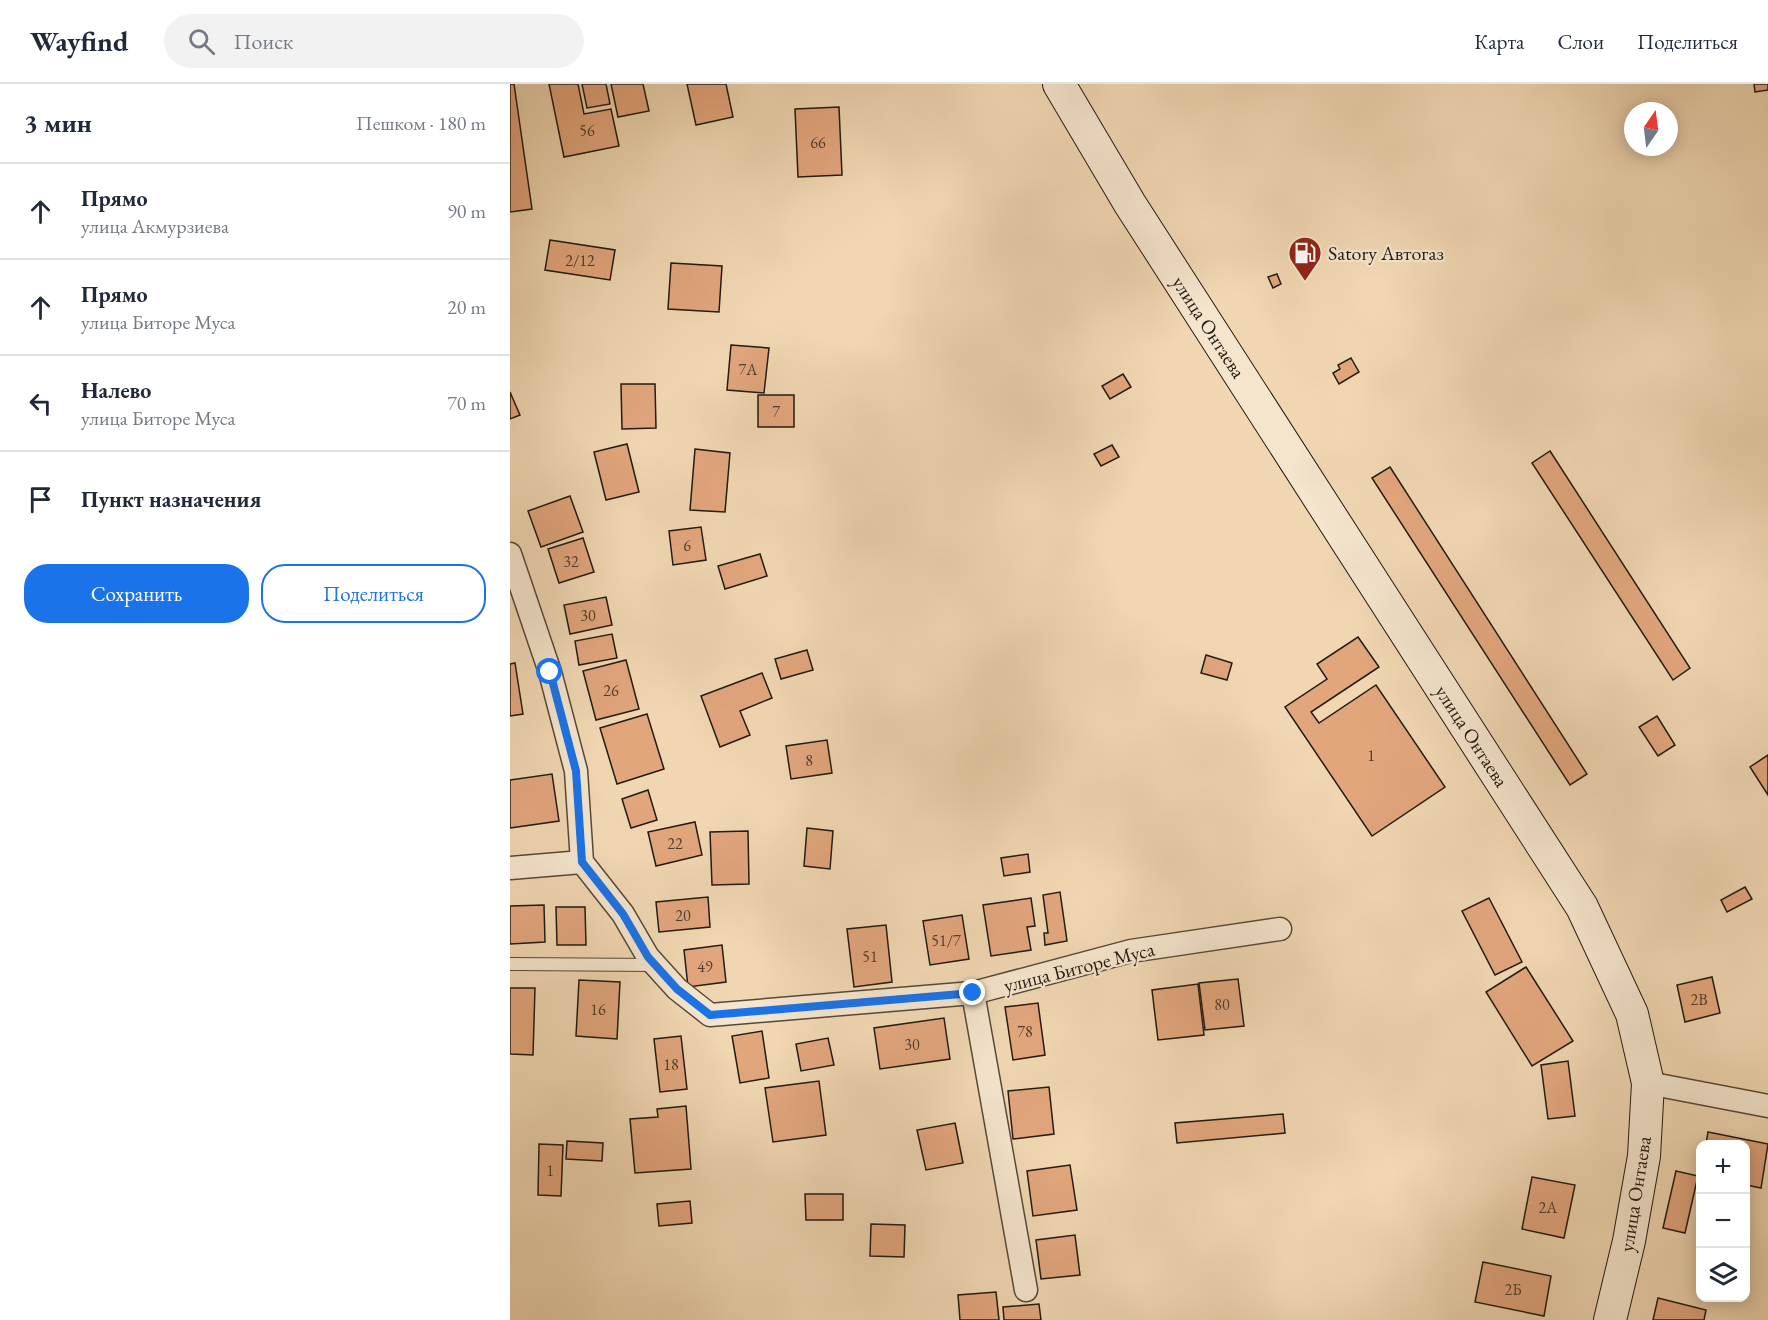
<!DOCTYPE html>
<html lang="ru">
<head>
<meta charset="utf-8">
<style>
	:root { --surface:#fff; --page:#f2f2f3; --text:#1f2937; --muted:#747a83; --line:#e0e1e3; --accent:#1a73e8 }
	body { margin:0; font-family:"EB Garamond",serif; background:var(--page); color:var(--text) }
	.controls { position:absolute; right:18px; bottom:18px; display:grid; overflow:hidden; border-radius:12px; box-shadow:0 3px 15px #0003 }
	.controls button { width:54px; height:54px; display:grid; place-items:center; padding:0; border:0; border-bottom:2px solid var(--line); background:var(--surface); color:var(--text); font:30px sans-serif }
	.compass { position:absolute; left:1114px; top:18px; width:54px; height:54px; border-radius:50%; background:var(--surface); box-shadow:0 3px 15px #0003; rotate:14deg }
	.stop { position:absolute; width:18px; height:18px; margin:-14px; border:4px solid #1a73e8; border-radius:50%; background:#fff }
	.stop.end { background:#1a73e8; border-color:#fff; box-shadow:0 2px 6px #0008 }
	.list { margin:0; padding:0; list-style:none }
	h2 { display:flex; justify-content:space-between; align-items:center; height:78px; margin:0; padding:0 24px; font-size:26px }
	h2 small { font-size:20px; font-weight:400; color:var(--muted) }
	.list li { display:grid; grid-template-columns:39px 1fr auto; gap:18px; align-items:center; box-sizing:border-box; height:96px; padding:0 24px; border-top:2px solid var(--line) }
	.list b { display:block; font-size:22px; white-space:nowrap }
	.list p { margin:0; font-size:20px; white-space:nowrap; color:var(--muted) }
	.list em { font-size:20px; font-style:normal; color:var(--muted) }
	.actions { display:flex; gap:12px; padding:18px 24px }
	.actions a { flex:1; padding:14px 0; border:2px solid var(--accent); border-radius:24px; text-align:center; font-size:21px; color:var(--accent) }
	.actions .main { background:var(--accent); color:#fff }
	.icon { flex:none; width:33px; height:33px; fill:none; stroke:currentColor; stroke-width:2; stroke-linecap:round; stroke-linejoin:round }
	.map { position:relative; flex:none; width:1258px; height:1236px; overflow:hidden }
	header { display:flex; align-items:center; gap:36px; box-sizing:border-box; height:84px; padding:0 30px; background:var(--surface); border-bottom:2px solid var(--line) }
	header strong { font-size:28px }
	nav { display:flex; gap:33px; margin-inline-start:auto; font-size:21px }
	.search { width:420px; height:54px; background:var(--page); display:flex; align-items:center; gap:15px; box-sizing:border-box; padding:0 21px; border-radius:33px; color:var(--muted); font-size:22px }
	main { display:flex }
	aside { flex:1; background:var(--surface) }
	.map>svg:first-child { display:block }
	.building { fill:#e2a67d; stroke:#221a11; stroke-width:1.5 }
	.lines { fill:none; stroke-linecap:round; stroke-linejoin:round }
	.service-casing { stroke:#564939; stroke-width:14 }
	.minor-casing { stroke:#564939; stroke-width:25 }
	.secondary-casing { stroke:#221a11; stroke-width:34 }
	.service { stroke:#f5e5cd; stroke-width:12 }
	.minor { stroke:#f5e5cd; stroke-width:22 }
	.secondary { stroke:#f5e5cd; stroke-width:32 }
	.route { stroke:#1a73e8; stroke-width:8 }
	.labels { text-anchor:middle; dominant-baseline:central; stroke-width:4.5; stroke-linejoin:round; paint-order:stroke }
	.number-label { font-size:16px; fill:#523d2c }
	.poi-label { font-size:20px; fill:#221a11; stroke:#f5e5cd; text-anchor:start }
	.street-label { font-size:20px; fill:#221a11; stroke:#f5e5cd }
</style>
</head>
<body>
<header>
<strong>Wayfind</strong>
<div class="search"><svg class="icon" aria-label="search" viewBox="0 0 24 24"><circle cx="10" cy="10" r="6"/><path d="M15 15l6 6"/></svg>Поиск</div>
<nav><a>Карта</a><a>Слои</a><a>Поделиться</a></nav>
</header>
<main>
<aside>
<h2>3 мин<small>Пешком · 180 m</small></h2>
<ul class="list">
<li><svg class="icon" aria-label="ahead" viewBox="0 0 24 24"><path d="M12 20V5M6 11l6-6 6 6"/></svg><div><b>Прямо</b><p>улица Акмурзиева</p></div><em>90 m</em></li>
<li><svg class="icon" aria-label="ahead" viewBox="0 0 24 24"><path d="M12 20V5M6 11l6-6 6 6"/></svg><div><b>Прямо</b><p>улица Биторе Муса</p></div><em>20 m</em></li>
<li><svg class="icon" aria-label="left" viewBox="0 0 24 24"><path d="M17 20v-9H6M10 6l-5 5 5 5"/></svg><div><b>Налево</b><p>улица Биторе Муса</p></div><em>70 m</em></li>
<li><svg class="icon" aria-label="arrive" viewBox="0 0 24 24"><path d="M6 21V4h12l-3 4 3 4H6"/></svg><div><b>Пункт назначения</b></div></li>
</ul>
<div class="actions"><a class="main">Сохранить</a><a>Поделиться</a></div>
</aside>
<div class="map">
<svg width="1258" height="1236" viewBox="0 0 1258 1236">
	<rect width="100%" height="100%" fill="#f0d7b2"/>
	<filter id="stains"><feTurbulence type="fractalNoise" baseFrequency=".00333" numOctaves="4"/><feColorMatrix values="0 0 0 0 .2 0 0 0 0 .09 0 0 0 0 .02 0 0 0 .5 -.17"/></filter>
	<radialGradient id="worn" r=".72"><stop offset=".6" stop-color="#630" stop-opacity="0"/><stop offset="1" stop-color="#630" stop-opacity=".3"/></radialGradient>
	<g class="building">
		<path d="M 0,0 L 4,0 L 22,125 L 0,128 Z"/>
		<path d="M 39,0 L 68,0 L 74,30 L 101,25 L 109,62 L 54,73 Z"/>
		<path d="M 72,0 L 96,0 L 100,20 L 77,24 Z"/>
		<path d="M 101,0 L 133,0 L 139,27 L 108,33 Z"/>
		<path d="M 177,0 L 216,0 L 223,33 L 186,41 Z"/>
		<path d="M 1244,0 L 1258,0 L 1258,6 L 1245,8 Z"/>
		<path d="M 329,23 L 332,91 L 288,93 L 285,25 Z"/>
		<path d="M 40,156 L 105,166 L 100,196 L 35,186 Z"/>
		<path d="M 161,179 L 212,182 L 209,228 L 158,225 Z"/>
		<path d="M 767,190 L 771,200 L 763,204 L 758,193 Z"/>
		<path d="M 221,261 L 259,264 L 254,309 L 217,306 Z"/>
		<path d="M 841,274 L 849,288 L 829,300 L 823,289 L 830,285 L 828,281 Z"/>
		<path d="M 613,290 L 621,303 L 600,315 L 592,302 Z"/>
		<path d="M 111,300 L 145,300 L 146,344 L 112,345 Z"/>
		<path d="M 0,308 L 10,331 L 0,335 Z"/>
		<rect x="248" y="311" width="36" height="32"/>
		<path d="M 117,360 L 129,408 L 96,416 L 84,368 Z"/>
		<path d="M 602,361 L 609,373 L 591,382 L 584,370 Z"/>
		<path d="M 185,365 L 220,369 L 215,428 L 180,426 Z"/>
		<path d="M 1040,367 L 1180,584 L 1163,596 L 1022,379 Z"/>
		<path d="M 880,383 L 1077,690 L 1060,701 L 862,394 Z"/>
		<path d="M 60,412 L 73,448 L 31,463 L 18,427 Z"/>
		<path d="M 191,443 L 196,476 L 163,481 L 159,447 Z"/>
		<path d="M 73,454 L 84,488 L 49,499 L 38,465 Z"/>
		<path d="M 250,470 L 257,492 L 215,505 L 208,482 Z"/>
		<path d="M 96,513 L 102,541 L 60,550 L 54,521 Z"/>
		<path d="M 102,550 L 107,574 L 69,581 L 65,557 Z"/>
		<path d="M 848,553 L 869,583 L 801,628 L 809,639 L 866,601 L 935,703 L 862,752 L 775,623 L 817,595 L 807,580 Z"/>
		<path d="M 297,566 L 303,586 L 271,595 L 265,575 Z"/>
		<path d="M 696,571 L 722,579 L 717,596 L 691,589 Z"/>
		<path d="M 116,576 L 129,625 L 86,636 L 73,587 Z"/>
		<path d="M 5,579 L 13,630 L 0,632 L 0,580 Z"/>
		<path d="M 252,589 L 262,614 L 230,627 L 240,651 L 210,663 L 191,612 Z"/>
		<path d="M 137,630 L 154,685 L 107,700 L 90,644 Z"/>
		<path d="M 1147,632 L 1165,661 L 1148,672 L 1129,643 Z"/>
		<path d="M 317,656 L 322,689 L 281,695 L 276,662 Z"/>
		<path d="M 1258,671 L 1258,711 L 1240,683 Z"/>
		<path d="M 42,690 L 49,737 L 0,744 L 0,696 Z"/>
		<path d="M 138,706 L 147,736 L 121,744 L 112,715 Z"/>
		<path d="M 185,738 L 192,771 L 146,782 L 138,748 Z"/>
		<path d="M 297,744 L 323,747 L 320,785 L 294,782 Z"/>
		<path d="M 238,747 L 239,800 L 202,801 L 200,748 Z"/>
		<path d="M 518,770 L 520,788 L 494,792 L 491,774 Z"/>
		<path d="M 1235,803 L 1242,815 L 1217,828 L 1211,816 Z"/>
		<path d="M 550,808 L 557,857 L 535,861 L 534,849 L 538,849 L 533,811 Z"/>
		<path d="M 198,813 L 200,843 L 149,848 L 146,818 Z"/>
		<path d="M 521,814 L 525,842 L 517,843 L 521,866 L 481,872 L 473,821 Z"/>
		<path d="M 979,814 L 1012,878 L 985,891 L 952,827 Z"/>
		<path d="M 34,821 L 35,858 L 0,860 L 0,822 Z"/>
		<path d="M 46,823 L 75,823 L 76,861 L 47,861 Z"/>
		<path d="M 452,831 L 459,875 L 420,881 L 413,837 Z"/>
		<path d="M 376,841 L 382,898 L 344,903 L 337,845 Z"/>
		<path d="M 212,861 L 216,898 L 178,903 L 174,866 Z"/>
		<path d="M 1016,883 L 1063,957 L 1022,982 L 976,908 Z"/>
		<path d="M 1202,893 L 1210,929 L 1175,938 L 1167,901 Z"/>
		<path d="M 728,895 L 734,942 L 695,946 L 689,899 Z"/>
		<path d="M 69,896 L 110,898 L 107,955 L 66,952 Z"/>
		<path d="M 688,900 L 694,951 L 648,956 L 642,906 Z"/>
		<path d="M 0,904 L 25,904 L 23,971 L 0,970 Z"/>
		<path d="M 528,919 L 535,971 L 503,976 L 495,923 Z"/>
		<path d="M 434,934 L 440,975 L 370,985 L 364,944 Z"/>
		<path d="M 252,947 L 259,994 L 230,999 L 222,952 Z"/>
		<path d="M 171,952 L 177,1005 L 150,1008 L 144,955 Z"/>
		<path d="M 318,954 L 324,981 L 291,987 L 286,960 Z"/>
		<path d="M 1058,977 L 1065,1032 L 1038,1035 L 1031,981 Z"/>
		<path d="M 309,997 L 316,1051 L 263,1058 L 255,1004 Z"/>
		<path d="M 539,1003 L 544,1050 L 503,1055 L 498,1007 Z"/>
		<path d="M 176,1022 L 181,1085 L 125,1089 L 120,1035 L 148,1033 L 147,1025 Z"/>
		<path d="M 773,1030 L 775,1049 L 667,1059 L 665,1039 Z"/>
		<path d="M 445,1039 L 453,1079 L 416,1086 L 407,1046 Z"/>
		<path d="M 1198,1048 L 1258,1060 L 1251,1104 L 1236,1101 L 1236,1060 L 1196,1060 Z"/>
		<path d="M 57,1057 L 93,1059 L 92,1077 L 56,1075 Z"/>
		<path d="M 29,1060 L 53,1061 L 51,1112 L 28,1111 Z"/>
		<path d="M 560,1081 L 567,1126 L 523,1132 L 517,1087 Z"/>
		<path d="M 1166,1087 L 1188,1092 L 1175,1149 L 1153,1144 Z"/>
		<path d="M 1022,1093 L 1065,1101 L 1054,1154 L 1012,1145 Z"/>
		<path d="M 295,1110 L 333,1110 L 333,1136 L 296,1136 Z"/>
		<path d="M 180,1117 L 182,1139 L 149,1142 L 147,1120 Z"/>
		<path d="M 361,1140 L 395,1141 L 394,1173 L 360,1172 Z"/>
		<path d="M 565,1151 L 570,1191 L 531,1195 L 526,1156 Z"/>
		<path d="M 973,1178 L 1041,1192 L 1034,1232 L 965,1218 Z"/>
		<path d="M 486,1208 L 489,1236 L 450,1236 L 448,1211 Z"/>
		<path d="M 1148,1214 L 1196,1226 L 1194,1236 L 1143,1236 Z"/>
		<path d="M 529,1220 L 531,1236 L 494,1236 L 493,1223 Z"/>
	</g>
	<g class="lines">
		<g class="service-casing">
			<path id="service" d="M 0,880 L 146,881"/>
		</g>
		<g class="minor-casing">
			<g id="minor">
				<path d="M 0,470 L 40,588 L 66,687 L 72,778 L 113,830 L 138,873 L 167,905 L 200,931 L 463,909 L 621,867 L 770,845"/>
				<path d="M 0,784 L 72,778"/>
				<path d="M 463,909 L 516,1206"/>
				<path d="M 1138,999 L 1258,1022"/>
			</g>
		</g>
		<g class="secondary-casing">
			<path id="secondary" d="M 549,0 L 620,120 L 1072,823 L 1122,930 L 1138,999 L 1134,1072 L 1119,1157 L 1100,1236"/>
		</g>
		<use href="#service" class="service"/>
		<use href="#minor" class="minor"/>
		<use href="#secondary" class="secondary"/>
	</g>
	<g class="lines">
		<path class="route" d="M 40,588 L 66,687 L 72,778 L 113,830 L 138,873 L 167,905 L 200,931 L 463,909"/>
	</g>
	<defs>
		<g id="fuel-pin" transform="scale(1.725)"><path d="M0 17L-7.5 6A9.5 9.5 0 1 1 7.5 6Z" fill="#8f2418" stroke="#f5e5cd"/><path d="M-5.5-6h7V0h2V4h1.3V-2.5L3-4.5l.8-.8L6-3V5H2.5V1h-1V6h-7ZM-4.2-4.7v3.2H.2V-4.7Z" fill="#fff"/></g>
	</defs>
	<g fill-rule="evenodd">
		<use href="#fuel-pin" x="795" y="169"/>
	</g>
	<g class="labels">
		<g class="number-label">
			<text x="77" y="46">56</text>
			<text x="308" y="58">66</text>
			<text x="70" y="176">2/12</text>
			<text x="238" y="285">7А</text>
			<text x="266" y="327">7</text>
			<text x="177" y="461">6</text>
			<text x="61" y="477">32</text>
			<text x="78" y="531">30</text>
			<text x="101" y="606">26</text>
			<text x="861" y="671">1</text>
			<text x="299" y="676">8</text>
			<text x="165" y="759">22</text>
			<text x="173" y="831">20</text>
			<text x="436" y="856">51/7</text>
			<text x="360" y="872">51</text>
			<text x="195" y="882">49</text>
			<text x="1189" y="915">2В</text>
			<text x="712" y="920">80</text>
			<text x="88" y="925">16</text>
			<text x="515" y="947">78</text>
			<text x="402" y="960">30</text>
			<text x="161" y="980">18</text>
			<text x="40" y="1086">1</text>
			<text x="1038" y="1123">2А</text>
			<text x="1003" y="1205">2Б</text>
		</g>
		<g class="poi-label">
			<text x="818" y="169">Satory Автогаз</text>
		</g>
		<g class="street-label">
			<text transform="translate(699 243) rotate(57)">улица Онтаева</text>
			<text transform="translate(962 652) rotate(57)">улица Онтаева</text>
			<text transform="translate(569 883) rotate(-14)">улица Биторе Муса</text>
			<text transform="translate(1125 1110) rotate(-81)">улица Онтаева</text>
		</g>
	</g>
	<rect width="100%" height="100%" filter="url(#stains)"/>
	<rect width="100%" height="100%" fill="url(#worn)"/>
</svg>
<div class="controls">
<button>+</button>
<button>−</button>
<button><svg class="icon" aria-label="layers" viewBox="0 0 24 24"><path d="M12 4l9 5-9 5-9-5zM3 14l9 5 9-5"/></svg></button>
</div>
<svg class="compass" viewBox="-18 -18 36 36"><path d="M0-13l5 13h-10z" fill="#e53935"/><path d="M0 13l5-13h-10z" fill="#747a83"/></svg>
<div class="stop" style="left:40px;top:588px"></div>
<div class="stop end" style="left:463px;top:909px"></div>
</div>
</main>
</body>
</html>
